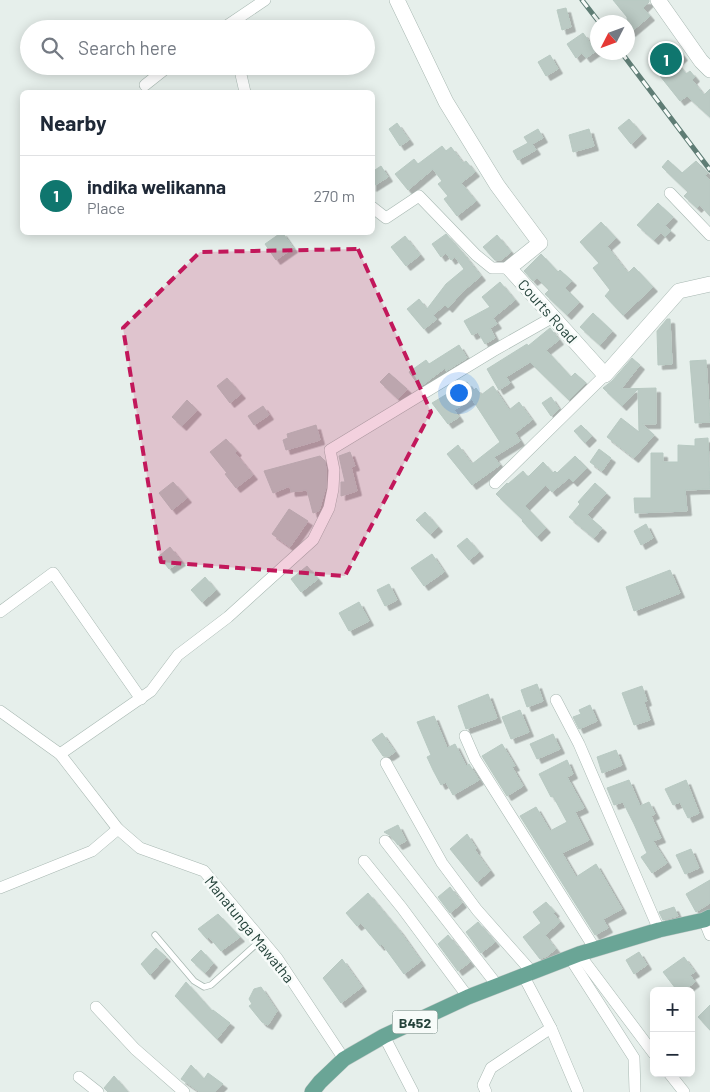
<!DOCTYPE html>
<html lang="en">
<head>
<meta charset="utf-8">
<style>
	:root { --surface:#fff; --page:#f2f2f3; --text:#1f2937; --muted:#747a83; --line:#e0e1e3; --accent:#0f766e }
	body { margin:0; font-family:Barlow,sans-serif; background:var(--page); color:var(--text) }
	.controls { position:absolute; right:15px; bottom:15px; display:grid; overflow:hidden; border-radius:8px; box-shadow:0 2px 12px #0003 }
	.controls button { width:45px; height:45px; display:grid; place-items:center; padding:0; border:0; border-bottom:1px solid var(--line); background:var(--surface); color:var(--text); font:25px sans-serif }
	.compass { position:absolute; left:590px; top:15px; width:45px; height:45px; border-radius:50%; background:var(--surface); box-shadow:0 2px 12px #0003; rotate:228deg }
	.you { position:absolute; left:458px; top:392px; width:18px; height:18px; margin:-12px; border:4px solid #fff; border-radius:50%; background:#1a73e8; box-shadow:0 0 0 8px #1a73e833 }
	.badge { display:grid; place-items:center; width:32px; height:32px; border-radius:50%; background:var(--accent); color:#fff; font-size:16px; font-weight:700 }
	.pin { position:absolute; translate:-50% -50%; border:2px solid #fff; box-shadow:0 1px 5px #0006 }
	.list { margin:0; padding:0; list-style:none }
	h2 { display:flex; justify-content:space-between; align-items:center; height:65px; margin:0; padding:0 20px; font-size:21px }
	h2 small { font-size:16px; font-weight:400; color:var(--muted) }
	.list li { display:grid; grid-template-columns:32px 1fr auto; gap:15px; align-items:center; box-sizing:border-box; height:80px; padding:0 20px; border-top:1px solid var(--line) }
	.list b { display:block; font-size:19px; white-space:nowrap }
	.list p { margin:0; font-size:16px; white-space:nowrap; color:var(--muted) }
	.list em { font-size:16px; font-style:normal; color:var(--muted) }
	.icon { flex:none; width:28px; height:28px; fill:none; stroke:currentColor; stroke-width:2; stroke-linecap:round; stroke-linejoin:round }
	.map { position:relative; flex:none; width:710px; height:1092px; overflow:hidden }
	.search { position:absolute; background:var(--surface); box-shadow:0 2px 12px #0003; left:20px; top:20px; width:355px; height:55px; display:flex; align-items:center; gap:12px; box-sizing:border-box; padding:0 18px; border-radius:28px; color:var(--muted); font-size:19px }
	.panel { position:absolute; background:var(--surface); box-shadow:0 2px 12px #0003; left:20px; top:90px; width:355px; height:145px; border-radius:8px }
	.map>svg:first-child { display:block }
	.building { fill:#bbcac4; stroke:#b8c9c2; filter:url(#shadow) }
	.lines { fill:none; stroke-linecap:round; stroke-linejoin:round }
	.service-casing { stroke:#a8b8b2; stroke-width:7 }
	.minor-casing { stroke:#a8b8b2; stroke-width:12 }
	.tertiary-casing { stroke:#a8b8b2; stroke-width:16 }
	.primary-casing { stroke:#c2cac8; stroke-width:16 }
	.service { stroke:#fff; stroke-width:5.5 }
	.minor { stroke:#fff; stroke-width:11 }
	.tertiary { stroke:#fff; stroke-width:15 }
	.primary { stroke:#6aa596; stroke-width:15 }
	.rail-casing { stroke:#5f7d75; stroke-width:5 }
	.rail { stroke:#f7fbf9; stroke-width:3; stroke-dasharray:9; stroke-linecap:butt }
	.marked { fill:#c2185b; fill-opacity:0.2; stroke:#c2185b; stroke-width:4; stroke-dasharray:10 6; stroke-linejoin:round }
	.labels { text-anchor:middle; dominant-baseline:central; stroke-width:5; stroke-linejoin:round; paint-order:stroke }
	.shield { fill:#f7fbf9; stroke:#637a73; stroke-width:1 }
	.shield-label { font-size:14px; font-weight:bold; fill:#24423a }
	.street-label { font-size:15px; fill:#24423a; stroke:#f7fbf9 }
</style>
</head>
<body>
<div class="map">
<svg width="710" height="1092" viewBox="0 0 710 1092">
	<defs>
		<filter id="shadow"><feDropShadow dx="4.5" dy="4.5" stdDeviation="0" flood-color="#0004"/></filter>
	</defs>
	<rect width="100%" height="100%" fill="#e6efeb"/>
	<g class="building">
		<path d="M 613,0 L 649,0 L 649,2 L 643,8 L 650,16 L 631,32 L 628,27 L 627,17 Z"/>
		<path d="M 566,8 L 571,27 L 562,30 L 557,10 Z"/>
		<path d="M 583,33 L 596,51 L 586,58 L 582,53 L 576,58 L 567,44 Z"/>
		<path d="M 672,42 L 683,56 L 676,62 L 686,74 L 690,71 L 695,77 L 692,80 L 704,95 L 710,89 L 710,117 L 687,96 L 680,101 L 649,62 Z"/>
		<path d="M 550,55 L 558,69 L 546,76 L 538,62 Z"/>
		<path d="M 629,119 L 642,134 L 631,144 L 618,128 Z"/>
		<path d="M 397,123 L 409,140 L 400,146 L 389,129 Z"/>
		<path d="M 538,129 L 543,138 L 532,144 L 536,150 L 518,160 L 513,151 L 528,143 L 524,137 Z"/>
		<path d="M 589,129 L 594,146 L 573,152 L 569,135 Z"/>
		<path d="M 442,146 L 446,151 L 451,147 L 463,163 L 466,161 L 475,172 L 461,183 L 476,201 L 457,216 L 444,199 L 448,196 L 438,184 L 442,181 L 433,169 L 408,190 L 395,174 L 414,159 L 418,164 Z"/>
		<path d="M 668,160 L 682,173 L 696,161 L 708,173 L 705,175 L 710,181 L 710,216 L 700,205 L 697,208 L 684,196 L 688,192 L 662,167 Z"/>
		<path d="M 381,166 L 388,177 L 372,187 L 372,172 Z"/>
		<path d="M 658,203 L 673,217 L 665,226 L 671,231 L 665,237 L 661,232 L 654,240 L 637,225 Z"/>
		<path d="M 601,222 L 616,238 L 607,246 L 628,273 L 634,267 L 653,287 L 623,315 L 605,296 L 610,290 L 593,268 L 599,263 L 580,242 Z"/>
		<path d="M 282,232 L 293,248 L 276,260 L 265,244 Z"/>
		<path d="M 446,234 L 462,252 L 481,276 L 462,292 L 448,308 L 445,305 L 433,315 L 437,319 L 424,329 L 407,309 L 419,299 L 427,309 L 446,284 L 464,269 L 455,257 L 451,260 L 446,253 L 441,257 L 432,244 Z"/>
		<path d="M 497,235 L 511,252 L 501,260 L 495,260 L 483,247 Z"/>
		<path d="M 405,236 L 420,255 L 406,266 L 391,247 Z"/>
		<path d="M 541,254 L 558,272 L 560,270 L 572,281 L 565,288 L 579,302 L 567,315 L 545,294 L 549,290 L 537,278 L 533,281 L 524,271 Z"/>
		<path d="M 500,282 L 515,300 L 493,318 L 497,324 L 490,328 L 495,338 L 485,344 L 478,332 L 472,335 L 464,321 L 490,307 L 482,297 Z"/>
		<path d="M 593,313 L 612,331 L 600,345 L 580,327 Z"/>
		<path d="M 667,319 L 670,319 L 672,364 L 658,365 L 657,331 Z"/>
		<path d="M 550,328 L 559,340 L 546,350 L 571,377 L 575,373 L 586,383 L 569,400 L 530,362 L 506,377 L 510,383 L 499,390 L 487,369 L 527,344 L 528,346 Z"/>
		<path d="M 459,345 L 467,358 L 446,371 L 445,368 L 420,387 L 409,372 L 426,360 L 429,364 Z"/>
		<path d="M 632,358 L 640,365 L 621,389 L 656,388 L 656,424 L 642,424 L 654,435 L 634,458 L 607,437 L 621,418 L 639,432 L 638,389 L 622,406 L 603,388 L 612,381 Z"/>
		<path d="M 706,360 L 710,422 L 695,423 L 690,361 Z"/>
		<path d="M 389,373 L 407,389 L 398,399 L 380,382 Z"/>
		<path d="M 227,378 L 241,394 L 230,403 L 217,386 Z"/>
		<path d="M 467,382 L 473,391 L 476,388 L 481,395 L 493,386 L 509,410 L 519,402 L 532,420 L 515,433 L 520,441 L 494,457 L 500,465 L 472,485 L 447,454 L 458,445 L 472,464 L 500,442 L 472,399 L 454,410 L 459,417 L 448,424 L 432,403 Z"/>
		<path d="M 551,397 L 559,409 L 551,416 L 542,403 Z"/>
		<path d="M 187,400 L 197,410 L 182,426 L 172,417 Z"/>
		<path d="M 263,406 L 269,415 L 254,425 L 248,416 Z"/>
		<path d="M 316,425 L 320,440 L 286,450 L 283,440 L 288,438 L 287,434 Z"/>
		<path d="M 581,425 L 592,436 L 585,443 L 574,431 Z"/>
		<path d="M 708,438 L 710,489 L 685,490 L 687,511 L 635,513 L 634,498 L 651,498 L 651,453 L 663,453 L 663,462 L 678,462 L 678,445 L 695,446 L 695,439 Z"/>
		<path d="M 226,439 L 237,451 L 235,453 L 253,475 L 236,488 L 225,474 L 227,473 L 210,452 Z"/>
		<path d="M 599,449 L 611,458 L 602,471 L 590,462 Z"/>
		<path d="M 350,452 L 355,466 L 351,467 L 357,491 L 341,496 L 341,482 L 345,482 L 339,456 Z"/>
		<path d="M 320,456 L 325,461 L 326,471 L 326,487 L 319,511 L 313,513 L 307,490 L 291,492 L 290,486 L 273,493 L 264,471 Z"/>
		<path d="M 575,456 L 587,468 L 573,482 L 569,478 L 552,492 L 546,485 L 525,506 L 546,528 L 537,537 L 522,521 L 523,520 L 496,494 L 507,483 L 508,484 L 523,471 L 528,477 L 543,462 L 553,473 L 555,471 L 557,473 Z"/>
		<path d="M 173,482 L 187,498 L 172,510 L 159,493 Z"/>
		<path d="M 595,483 L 606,493 L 587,515 L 602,528 L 594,538 L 569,517 L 580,504 L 578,502 Z"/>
		<path d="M 289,509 L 308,521 L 290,547 L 272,534 Z"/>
		<path d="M 425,512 L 438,527 L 430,534 L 416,520 Z"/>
		<path d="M 646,524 L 653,538 L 641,545 L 634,531 Z"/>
		<path d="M 467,538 L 479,552 L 469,560 L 457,546 Z"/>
		<path d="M 170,547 L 181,561 L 169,569 L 159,556 Z"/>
		<path d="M 432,554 L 444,572 L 424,586 L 411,568 Z"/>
		<path d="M 307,566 L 318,579 L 301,592 L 291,579 Z"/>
		<path d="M 670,570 L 680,593 L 634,611 L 626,587 Z"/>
		<path d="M 205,577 L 216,590 L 202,602 L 191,590 Z"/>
		<path d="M 389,584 L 397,600 L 385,606 L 377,590 Z"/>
		<path d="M 359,602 L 369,621 L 349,631 L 339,613 Z"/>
		<path d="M 537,684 L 543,701 L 527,707 L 521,690 Z"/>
		<path d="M 642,686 L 647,701 L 644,702 L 650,720 L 634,725 L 622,693 Z"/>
		<path d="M 488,694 L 497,718 L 466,729 L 458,706 Z"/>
		<path d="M 590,705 L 597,721 L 579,729 L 573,717 L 581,714 L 579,710 Z"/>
		<path d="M 520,710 L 529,732 L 511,739 L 502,717 Z"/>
		<path d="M 434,716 L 447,748 L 455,744 L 466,766 L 469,764 L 479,780 L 453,795 L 446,782 L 441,785 L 433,770 L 427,757 L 431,755 L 417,722 Z"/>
		<path d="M 382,733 L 395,752 L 389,756 L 383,756 L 372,740 Z"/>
		<path d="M 553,734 L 560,749 L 537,759 L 530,744 Z"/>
		<path d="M 502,744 L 515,766 L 512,767 L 523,786 L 507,796 L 482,756 Z"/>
		<path d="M 616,750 L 622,765 L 602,773 L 597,757 Z"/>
		<path d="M 567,760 L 573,774 L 567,777 L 584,808 L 575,812 L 589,840 L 562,853 L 576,877 L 596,864 L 622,909 L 603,919 L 608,928 L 595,935 L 520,816 L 536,807 L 550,831 L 567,822 L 553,796 L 551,797 L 539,774 Z"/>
		<path d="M 629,780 L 640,806 L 649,802 L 655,814 L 651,816 L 661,838 L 653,841 L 667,863 L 652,873 L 641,857 L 647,853 L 634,824 L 623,802 L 614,805 L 607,788 Z"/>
		<path d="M 686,780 L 699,813 L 688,818 L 680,802 L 673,805 L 665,789 Z"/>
		<path d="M 398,825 L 406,841 L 398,845 L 391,836 L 384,832 Z"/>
		<path d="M 467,834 L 476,848 L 475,850 L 490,871 L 477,882 L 450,849 Z"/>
		<path d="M 691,849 L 699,868 L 685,874 L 676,855 Z"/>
		<path d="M 710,880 L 710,903 L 696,912 L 686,894 Z"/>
		<path d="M 450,887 L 462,903 L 450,913 L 438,897 Z"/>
		<path d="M 368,893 L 399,930 L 421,961 L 404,974 L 382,944 L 380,946 L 361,923 L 357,926 L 346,913 Z"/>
		<path d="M 546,902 L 555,912 L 553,913 L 560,922 L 545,935 L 556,949 L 547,956 L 540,959 L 523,937 L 541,923 L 533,912 Z"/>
		<path d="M 674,907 L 678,916 L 663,920 L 659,912 Z"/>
		<path d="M 218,914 L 240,937 L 221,951 L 209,937 L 207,939 L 198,929 Z"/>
		<path d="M 478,922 L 495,942 L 481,953 L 466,932 Z"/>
		<path d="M 448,935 L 470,962 L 458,971 L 438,944 Z"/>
		<path d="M 156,948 L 166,957 L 150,975 L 141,964 Z"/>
		<path d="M 201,950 L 213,963 L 205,973 L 191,960 Z"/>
		<path d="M 639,952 L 647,965 L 634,974 L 626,960 Z"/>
		<path d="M 684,957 L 695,972 L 690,975 L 695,982 L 683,991 L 680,986 L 676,989 L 663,972 Z"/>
		<path d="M 342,959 L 362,987 L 341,1003 L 323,978 Z"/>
		<path d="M 186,982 L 212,1011 L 213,1010 L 230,1023 L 217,1039 L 175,996 Z"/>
		<path d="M 261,987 L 277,1011 L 268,1025 L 262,1022 L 249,1006 L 252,1004 L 249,999 L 254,989 Z"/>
		<path d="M 710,1005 L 710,1030 L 698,1017 Z"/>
		<path d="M 191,1065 L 204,1079 L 208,1073 L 223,1084 L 215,1092 L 200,1092 L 181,1079 Z"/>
		<path d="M 114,1076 L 128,1092 L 108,1092 L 104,1088 Z"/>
	</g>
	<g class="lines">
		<g class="service-casing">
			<path id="service" d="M 155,935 L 194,981 L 204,987 L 211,985 L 262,939"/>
		</g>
		<g class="minor-casing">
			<g id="minor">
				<path d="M 222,29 L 265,0"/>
				<path d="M 239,66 L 245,92"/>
				<path d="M 145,85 L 169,66"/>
				<path d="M 670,193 L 710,235"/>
				<path d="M 372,207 L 386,218 L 419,196 L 476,255 L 492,268 L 509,268"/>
				<path d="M 495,483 L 605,375"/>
				<path d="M 0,612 L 53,573 L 141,699"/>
				<path d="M 556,700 L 579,744 L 659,930"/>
				<path d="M 0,711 L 60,754 L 118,829 L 140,848 L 204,871 L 277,958 L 344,1059"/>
				<path d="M 465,736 L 475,759 L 595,949"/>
				<path d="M 60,754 L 151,691 L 178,655 L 228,617 L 313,540 L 329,508 L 333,489 L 334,470 L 330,450 L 493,351 L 553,317"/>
				<path d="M 386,763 L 442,863 L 477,910 L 532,972"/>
				<path d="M 385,841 L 497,985"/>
				<path d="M 364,861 L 402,908 L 468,997"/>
				<path d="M 0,888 L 92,851 L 118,829"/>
				<path d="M 704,920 L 710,935"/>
				<path d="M 579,954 L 654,1054"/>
				<path d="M 570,958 L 634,1058 L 635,1091"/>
				<path d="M 523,975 L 551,1028 L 578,1092"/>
				<path d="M 96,1007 L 135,1049 L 184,1092"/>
				<path d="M 384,1036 L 413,1092"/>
				<path d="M 669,1073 L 684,1092"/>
				<path d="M 79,1077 L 98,1092"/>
				<path d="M 486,1092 L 483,1085 L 491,1068 L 551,1028"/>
			</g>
		</g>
		<g class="tertiary-casing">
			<g id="tertiary">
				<path d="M 397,0 L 446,102 L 497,185 L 540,243 L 509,268 L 605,375 L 679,291 L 710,284"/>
				<path d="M 658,0 L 701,61 L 710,70"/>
			</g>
		</g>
		<g class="primary-casing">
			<path id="primary" d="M 312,1092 L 320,1082 L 344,1059 L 384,1036 L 468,997 L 579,954 L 659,930 L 704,920 L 710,917"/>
		</g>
		<use href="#service" class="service"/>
		<use href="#minor" class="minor"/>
		<use href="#tertiary" class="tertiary"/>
		<use href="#primary" class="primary"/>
		<g class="rail-casing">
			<g id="rail">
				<path d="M 582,0 L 599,22"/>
				<path d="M 621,52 L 710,170"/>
			</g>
		</g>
		<use href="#rail" class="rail"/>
	</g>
	<path class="marked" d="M 358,249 L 431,412 L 345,576 L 161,562 L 123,328 L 200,252 Z"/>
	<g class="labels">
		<rect class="shield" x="392.5" y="1010.5" width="45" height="23" rx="4"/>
		<g class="shield-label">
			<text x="415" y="1022">B452</text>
		</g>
		<g class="street-label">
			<text transform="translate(548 311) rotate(48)">Courts Road</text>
			<text transform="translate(250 929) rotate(51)">Manatunga Mawatha</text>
		</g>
	</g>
</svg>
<div class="controls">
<button>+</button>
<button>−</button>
</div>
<svg class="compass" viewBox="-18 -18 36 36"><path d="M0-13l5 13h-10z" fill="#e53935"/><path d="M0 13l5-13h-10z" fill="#747a83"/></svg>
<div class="you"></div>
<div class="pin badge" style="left:666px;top:59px">1</div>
<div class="search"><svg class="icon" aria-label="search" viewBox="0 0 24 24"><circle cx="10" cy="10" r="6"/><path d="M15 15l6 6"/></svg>Search here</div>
<section class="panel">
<h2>Nearby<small></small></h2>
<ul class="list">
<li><span class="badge">1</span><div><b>indika welikanna</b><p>Place</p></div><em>270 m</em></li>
</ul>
</section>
</div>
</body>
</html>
